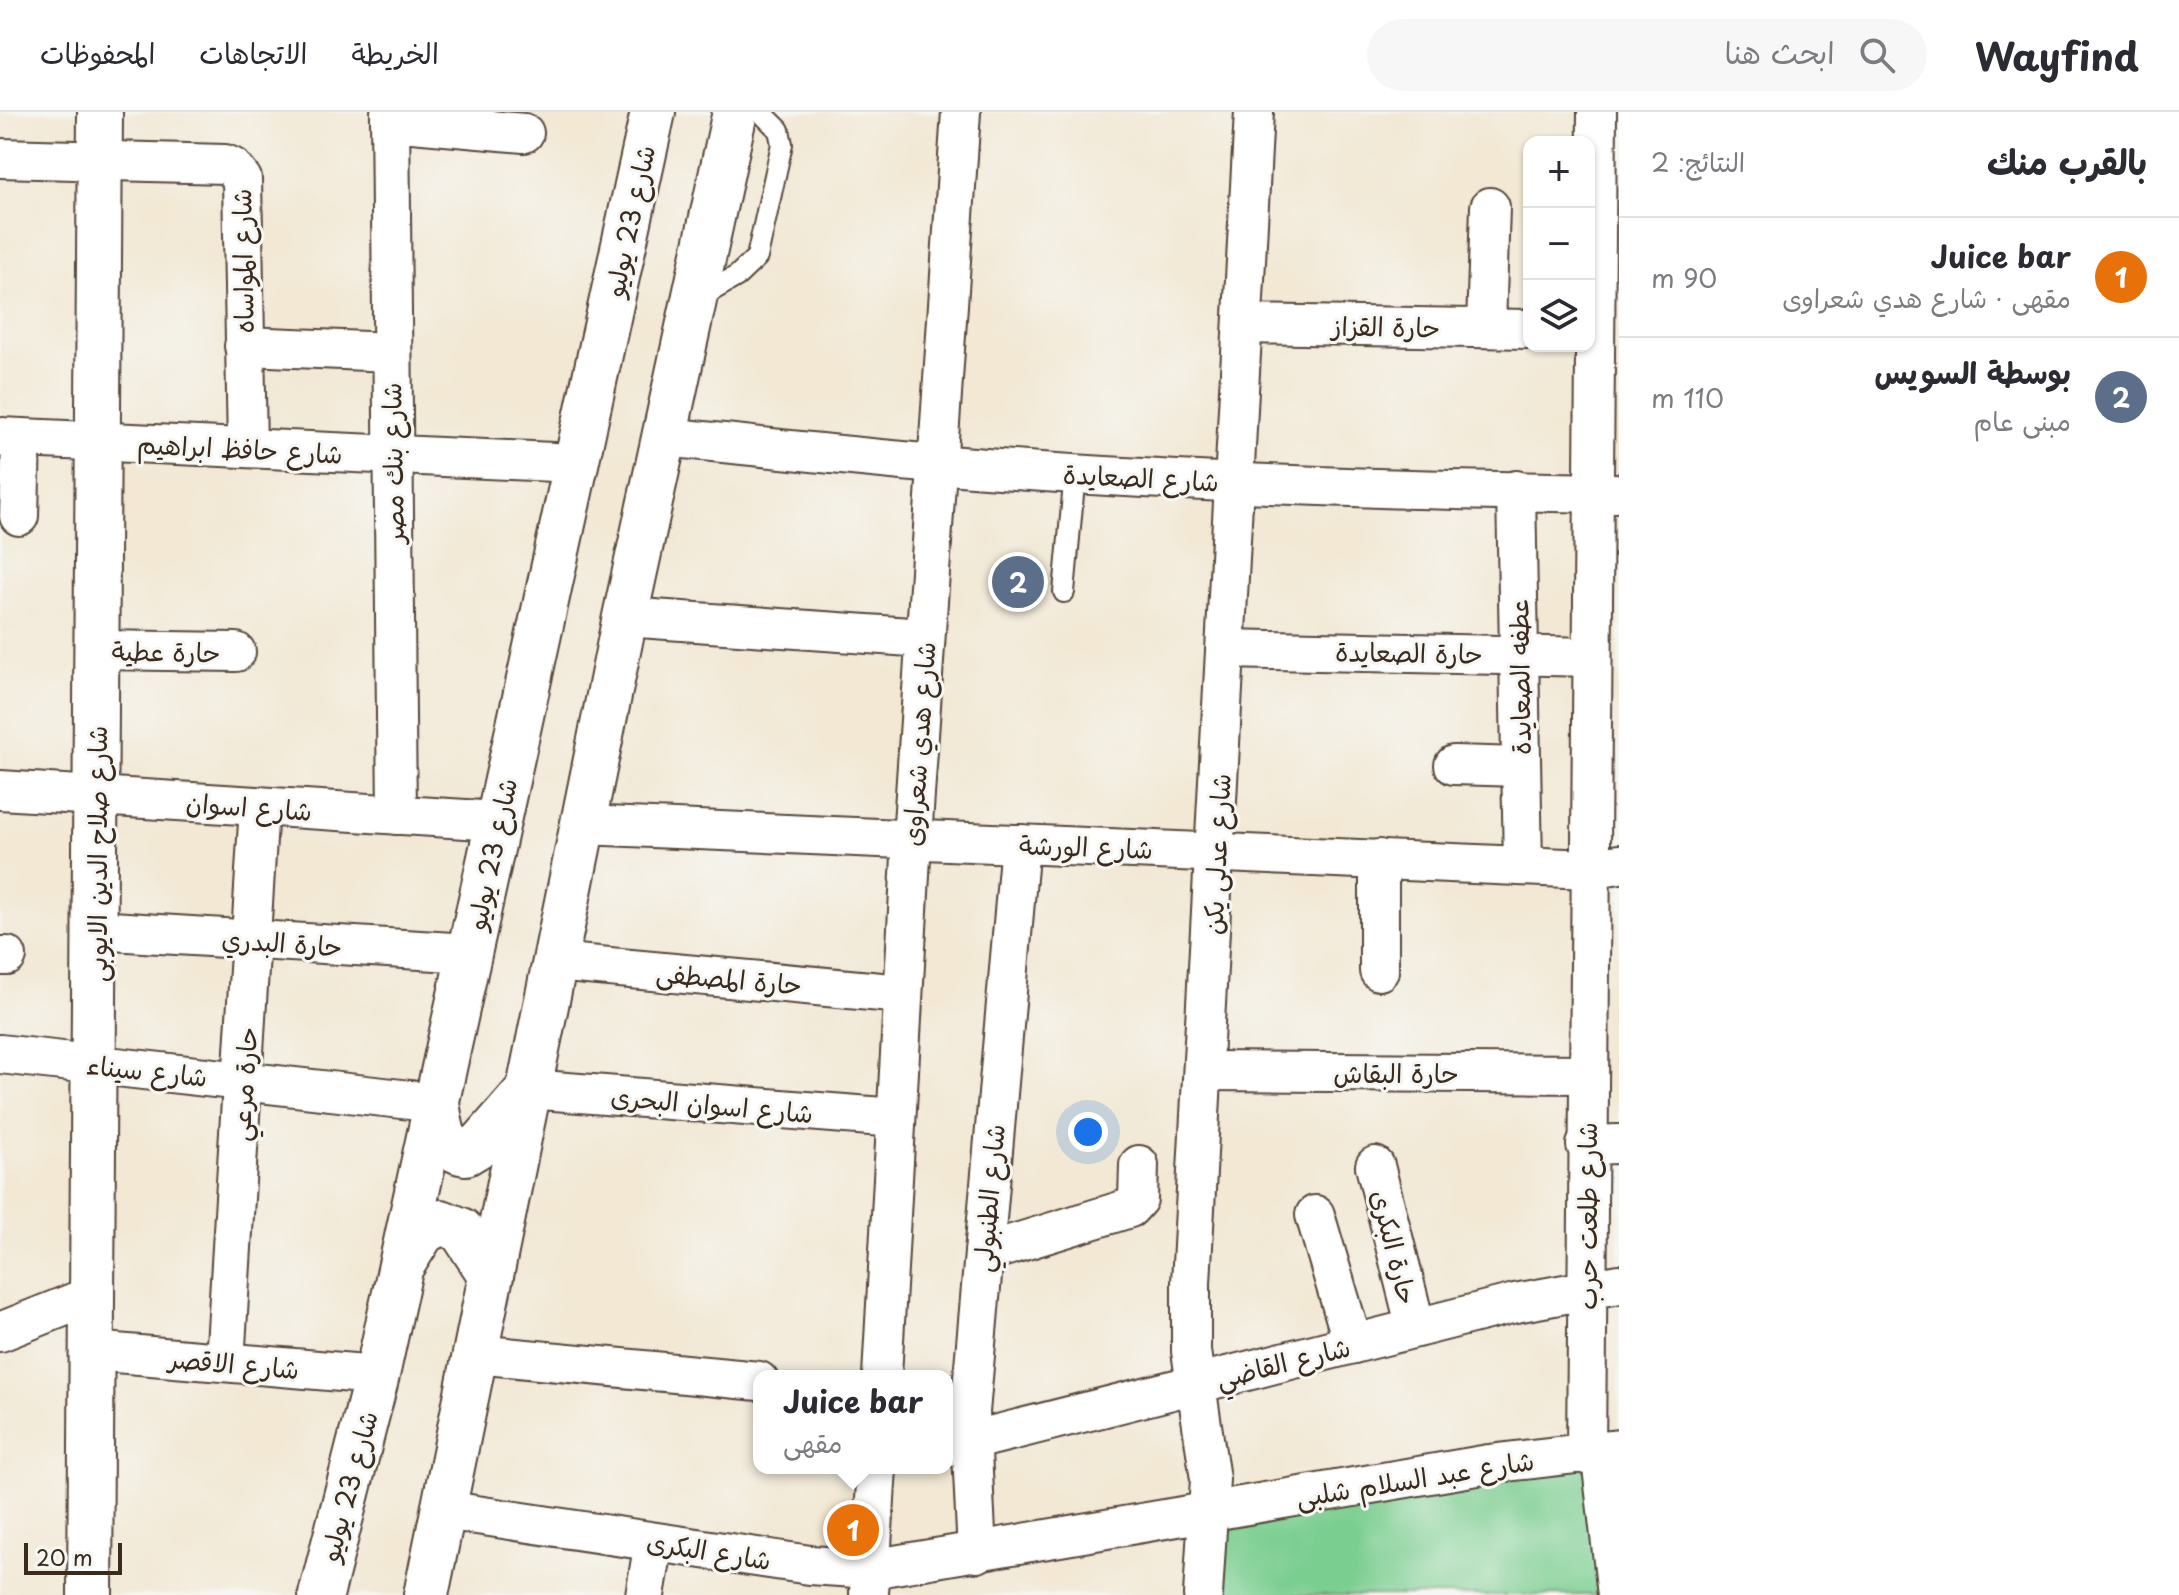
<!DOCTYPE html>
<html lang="ar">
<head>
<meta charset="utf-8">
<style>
	:root { --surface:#fff; --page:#f7f7f7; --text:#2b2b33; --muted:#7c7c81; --line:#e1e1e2; --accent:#b5179e }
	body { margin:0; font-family:"Playpen Sans","Playpen Sans Arabic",sans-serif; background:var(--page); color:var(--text); direction:rtl }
	.controls { position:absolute; right:24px; top:24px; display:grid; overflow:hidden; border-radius:16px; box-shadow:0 2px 6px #0004 }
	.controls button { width:72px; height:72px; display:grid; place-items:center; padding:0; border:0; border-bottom:2px solid var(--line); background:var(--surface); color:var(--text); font:40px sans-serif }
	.scale { position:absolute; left:24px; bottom:20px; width:98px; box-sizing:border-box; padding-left:8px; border:4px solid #3b2a1e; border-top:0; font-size:22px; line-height:28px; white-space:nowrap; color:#3b2a1e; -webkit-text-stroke:6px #f6f6f2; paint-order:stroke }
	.you { position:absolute; left:1088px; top:1020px; width:28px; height:28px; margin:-20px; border:6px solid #fff; border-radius:50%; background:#1a73e8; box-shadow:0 0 0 12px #1a73e833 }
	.badge { display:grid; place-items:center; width:52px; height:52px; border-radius:50%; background:var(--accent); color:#fff; font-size:26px; font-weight:700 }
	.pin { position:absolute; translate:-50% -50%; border:4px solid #fff; box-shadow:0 2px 8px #0006 }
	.popup { position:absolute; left:753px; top:1258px; width:200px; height:104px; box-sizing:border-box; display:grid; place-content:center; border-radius:16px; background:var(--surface); filter:drop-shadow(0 2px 6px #0005); font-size:26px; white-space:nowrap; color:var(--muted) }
	.popup b { font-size:30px; color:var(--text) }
	.popup::after { content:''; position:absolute; left:50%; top:100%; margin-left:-16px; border:16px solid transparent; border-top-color:var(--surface) }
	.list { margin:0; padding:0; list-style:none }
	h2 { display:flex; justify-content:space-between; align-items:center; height:104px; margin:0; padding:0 32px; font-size:34px }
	h2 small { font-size:26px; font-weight:400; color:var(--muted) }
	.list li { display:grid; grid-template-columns:52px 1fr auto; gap:24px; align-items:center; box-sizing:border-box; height:120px; padding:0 32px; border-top:2px solid var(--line) }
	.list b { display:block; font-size:30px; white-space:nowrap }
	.list p { margin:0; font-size:26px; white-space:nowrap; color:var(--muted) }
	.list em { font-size:26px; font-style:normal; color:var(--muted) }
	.icon { flex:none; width:44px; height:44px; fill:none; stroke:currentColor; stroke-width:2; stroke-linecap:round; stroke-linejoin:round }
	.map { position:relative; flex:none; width:1619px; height:1483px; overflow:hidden; direction:ltr }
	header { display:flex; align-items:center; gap:48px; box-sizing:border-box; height:112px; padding:0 40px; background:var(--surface); border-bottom:2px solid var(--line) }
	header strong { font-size:38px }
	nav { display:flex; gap:44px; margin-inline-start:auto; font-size:28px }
	.search { width:560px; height:72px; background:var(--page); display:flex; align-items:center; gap:20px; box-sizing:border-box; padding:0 28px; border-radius:44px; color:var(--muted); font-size:30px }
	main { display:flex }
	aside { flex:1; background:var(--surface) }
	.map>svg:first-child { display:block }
	.green { fill:#7ace90; stroke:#5a7c57; stroke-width:2 }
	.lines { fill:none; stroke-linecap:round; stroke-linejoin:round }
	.lane-casing { stroke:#564639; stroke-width:24 }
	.street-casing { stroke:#564639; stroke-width:42 }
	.secondary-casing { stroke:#564639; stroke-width:48 }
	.primary-casing { stroke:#564639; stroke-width:48 }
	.lane { stroke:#fff; stroke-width:20 }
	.street { stroke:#fff; stroke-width:38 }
	.secondary { stroke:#fff; stroke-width:44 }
	.primary { stroke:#fff; stroke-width:44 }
	.labels { text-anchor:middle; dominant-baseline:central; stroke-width:6; stroke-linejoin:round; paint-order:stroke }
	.street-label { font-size:26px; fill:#3b2a1e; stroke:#f6f6f2 }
</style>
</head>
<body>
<header>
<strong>Wayfind</strong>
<div class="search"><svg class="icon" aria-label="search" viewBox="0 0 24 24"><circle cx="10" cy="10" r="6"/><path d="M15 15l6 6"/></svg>ابحث هنا</div>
<nav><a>الخريطة</a><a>الاتجاهات</a><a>المحفوظات</a></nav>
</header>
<main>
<aside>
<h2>بالقرب منك<small>النتائج: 2</small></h2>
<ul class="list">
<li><span class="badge" style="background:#e8710a">1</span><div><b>Juice bar</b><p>مقهى · شارع هدي شعراوى</p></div><em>90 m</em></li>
<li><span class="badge" style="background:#5c6f8a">2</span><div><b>بوسطة السويس</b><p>مبنى عام</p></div><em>110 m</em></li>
</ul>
</aside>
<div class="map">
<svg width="1619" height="1483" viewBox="0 0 1619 1483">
	<rect width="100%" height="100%" fill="#f6f6f2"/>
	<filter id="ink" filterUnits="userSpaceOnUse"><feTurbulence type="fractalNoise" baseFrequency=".0125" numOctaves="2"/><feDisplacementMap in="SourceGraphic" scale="16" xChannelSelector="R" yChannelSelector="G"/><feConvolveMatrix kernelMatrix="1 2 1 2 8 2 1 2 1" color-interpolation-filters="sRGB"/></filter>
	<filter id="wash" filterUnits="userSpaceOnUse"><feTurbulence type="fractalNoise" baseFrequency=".006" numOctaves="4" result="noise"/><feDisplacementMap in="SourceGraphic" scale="32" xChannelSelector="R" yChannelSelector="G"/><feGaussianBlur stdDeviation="1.8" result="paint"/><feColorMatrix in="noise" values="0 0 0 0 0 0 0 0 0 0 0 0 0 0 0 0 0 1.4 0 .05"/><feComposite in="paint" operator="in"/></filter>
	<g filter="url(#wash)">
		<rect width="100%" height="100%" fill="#f2e8d4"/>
		<path class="green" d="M 1600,1339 L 1617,1483 L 1204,1483 L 1211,1400 Z"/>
	</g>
	<g filter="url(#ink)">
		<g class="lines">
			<g class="lane-casing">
				<g id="lane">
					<path d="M 697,187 L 737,164 L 757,145 L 782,32 L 779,18 L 761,0"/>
					<path d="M 1064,480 L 1075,361"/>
				</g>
			</g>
			<g class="street-casing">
				<g id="street">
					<path d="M 390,0 L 397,703"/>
					<path d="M 390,9 L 524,21"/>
					<path d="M 0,46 L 225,52 L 232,55 L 242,67 L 247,336"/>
					<path d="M 1243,212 L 1529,217"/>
					<path d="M 1486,215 L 1490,95"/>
					<path d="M 244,234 L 391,240"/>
					<path d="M 0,325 L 576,351"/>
					<path d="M 664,325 C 755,334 846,344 936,352 C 1162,371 1389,378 1615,381"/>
					<path d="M 1516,378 L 1523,753"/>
					<path d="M 19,404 L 21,326"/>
					<path d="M 625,505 L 925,526"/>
					<path d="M 1227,537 L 1591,545"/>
					<path d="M 97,538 L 236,540"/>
					<path d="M 1454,653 L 1521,655"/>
					<path d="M 0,678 L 498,709"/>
					<path d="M 583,713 L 1589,757 L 1619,752"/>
					<path d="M 95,818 L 469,841"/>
					<path d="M 0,844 L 7,844"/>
					<path d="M 555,850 L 903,882"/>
					<path d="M 1379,859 L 1379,747"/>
					<path d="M 0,942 L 437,991"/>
					<path d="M 1204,959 L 1587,962"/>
					<path d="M 529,977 L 896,1006"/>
					<path d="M 1586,1033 L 1619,1032"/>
					<path d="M 1375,1054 L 1416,1216"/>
					<path d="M 1315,1103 L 1353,1232"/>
					<path d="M 984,1141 L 1130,1096 L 1138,1087 L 1139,1053"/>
					<path d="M 0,1220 L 93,1183"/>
					<path d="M 92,1239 L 377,1263"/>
					<path d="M 475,1242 L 759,1269"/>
					<path d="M 225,1250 L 259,694"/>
					<path d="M 882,1264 L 912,727 L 961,0"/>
					<path d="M 947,1335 L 1515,1191 L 1619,1172"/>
					<path d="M 1600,1338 L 1617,1483"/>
					<path d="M 1586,1343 L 1597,0"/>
					<path d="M 443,1398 L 810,1453 L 871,1457 L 1489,1352 L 1619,1337"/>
					<path d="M 977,1441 L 970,1300 L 1020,732"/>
					<path d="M 869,1481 L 877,1356"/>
					<path d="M 645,1483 L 654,1430"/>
					<path d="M 1203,1483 L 1210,1367 L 1191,1239 L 1191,1171 L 1254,0"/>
				</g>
			</g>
			<g class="secondary-casing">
				<path id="secondary" d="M 90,1483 L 100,0"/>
			</g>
			<g class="primary-casing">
				<g id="primary">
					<path d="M 437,991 C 441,1012 440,1037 466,1041 L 481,1032 L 528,978"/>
					<path d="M 404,1150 L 423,1120 L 441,1110 L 461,1118 L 491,1164"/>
					<path d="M 321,1483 L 377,1263 L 653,0"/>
					<path d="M 426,1483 L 625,505 L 735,0"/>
				</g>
			</g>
			<use href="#lane" class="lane"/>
			<use href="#street" class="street"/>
			<use href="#secondary" class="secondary"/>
			<use href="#primary" class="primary"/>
		</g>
	</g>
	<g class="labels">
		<g class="street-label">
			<text transform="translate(629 109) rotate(-78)">شارع 23 يوليو</text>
			<text transform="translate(242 149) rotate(-91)">شارع المواساه</text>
			<text transform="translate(1386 214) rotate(1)">حارة القزاز</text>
			<text transform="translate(240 336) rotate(3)">شارع حافظ ابراهيم</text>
			<text transform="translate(392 351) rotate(-91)">شارع بنك مصر</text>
			<text transform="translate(1141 365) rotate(3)">شارع الصعايدة</text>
			<text transform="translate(166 539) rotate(1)">حارة عطية</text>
			<text transform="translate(1409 540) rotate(1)">حارة الصعايدة</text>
			<text transform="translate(1519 565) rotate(-91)">عطفه الصعايدة</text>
			<text transform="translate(918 632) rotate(-86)">شارع هدي شعراوى</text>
			<text transform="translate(249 694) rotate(4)">شارع اسوان</text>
			<text transform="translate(1086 734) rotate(2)">شارع الورشة</text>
			<text transform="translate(96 742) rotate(-90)">شارع صلاح الدين الايوبى</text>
			<text transform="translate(491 742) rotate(-78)">شارع 23 يوليو</text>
			<text transform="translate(1216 742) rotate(-87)">شارع عدلى يكن</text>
			<text transform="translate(282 830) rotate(4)">حارة البدري</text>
			<text transform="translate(729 866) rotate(5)">حارة المصطفى</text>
			<text transform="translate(147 958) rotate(6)">شارع سيناء</text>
			<text x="1396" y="960">حارة البقاش</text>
			<text transform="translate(243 972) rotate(-86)">حارة مرعي</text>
			<text transform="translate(712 992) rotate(5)">شارع اسوان البحرى</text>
			<text transform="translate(988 1086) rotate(-85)">شارع الطنبولي</text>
			<text transform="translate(1586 1104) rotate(-90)">شارع طلعت حرب</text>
			<text transform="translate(1395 1135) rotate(76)">حارة البكرى</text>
			<text transform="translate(1283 1250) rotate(-14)">شارع القاضي</text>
			<text transform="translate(234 1251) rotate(5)">شارع الاقصر</text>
			<text transform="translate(1415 1366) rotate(-9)">شارع عبد السلام شلبى</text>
			<text transform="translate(348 1374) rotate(-75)">شارع 23 يوليو</text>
			<text transform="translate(709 1438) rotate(9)">شارع البكرى</text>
		</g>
	</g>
</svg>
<div class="controls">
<button>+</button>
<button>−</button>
<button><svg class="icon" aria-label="layers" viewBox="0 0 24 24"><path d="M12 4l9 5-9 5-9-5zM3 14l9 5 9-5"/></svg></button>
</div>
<div class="scale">20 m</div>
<div class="you"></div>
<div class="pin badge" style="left:853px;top:1418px;background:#e8710a">1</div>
<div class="popup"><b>Juice bar</b>مقهى</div>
<div class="pin badge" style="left:1018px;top:470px;background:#5c6f8a">2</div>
</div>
</main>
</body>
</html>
